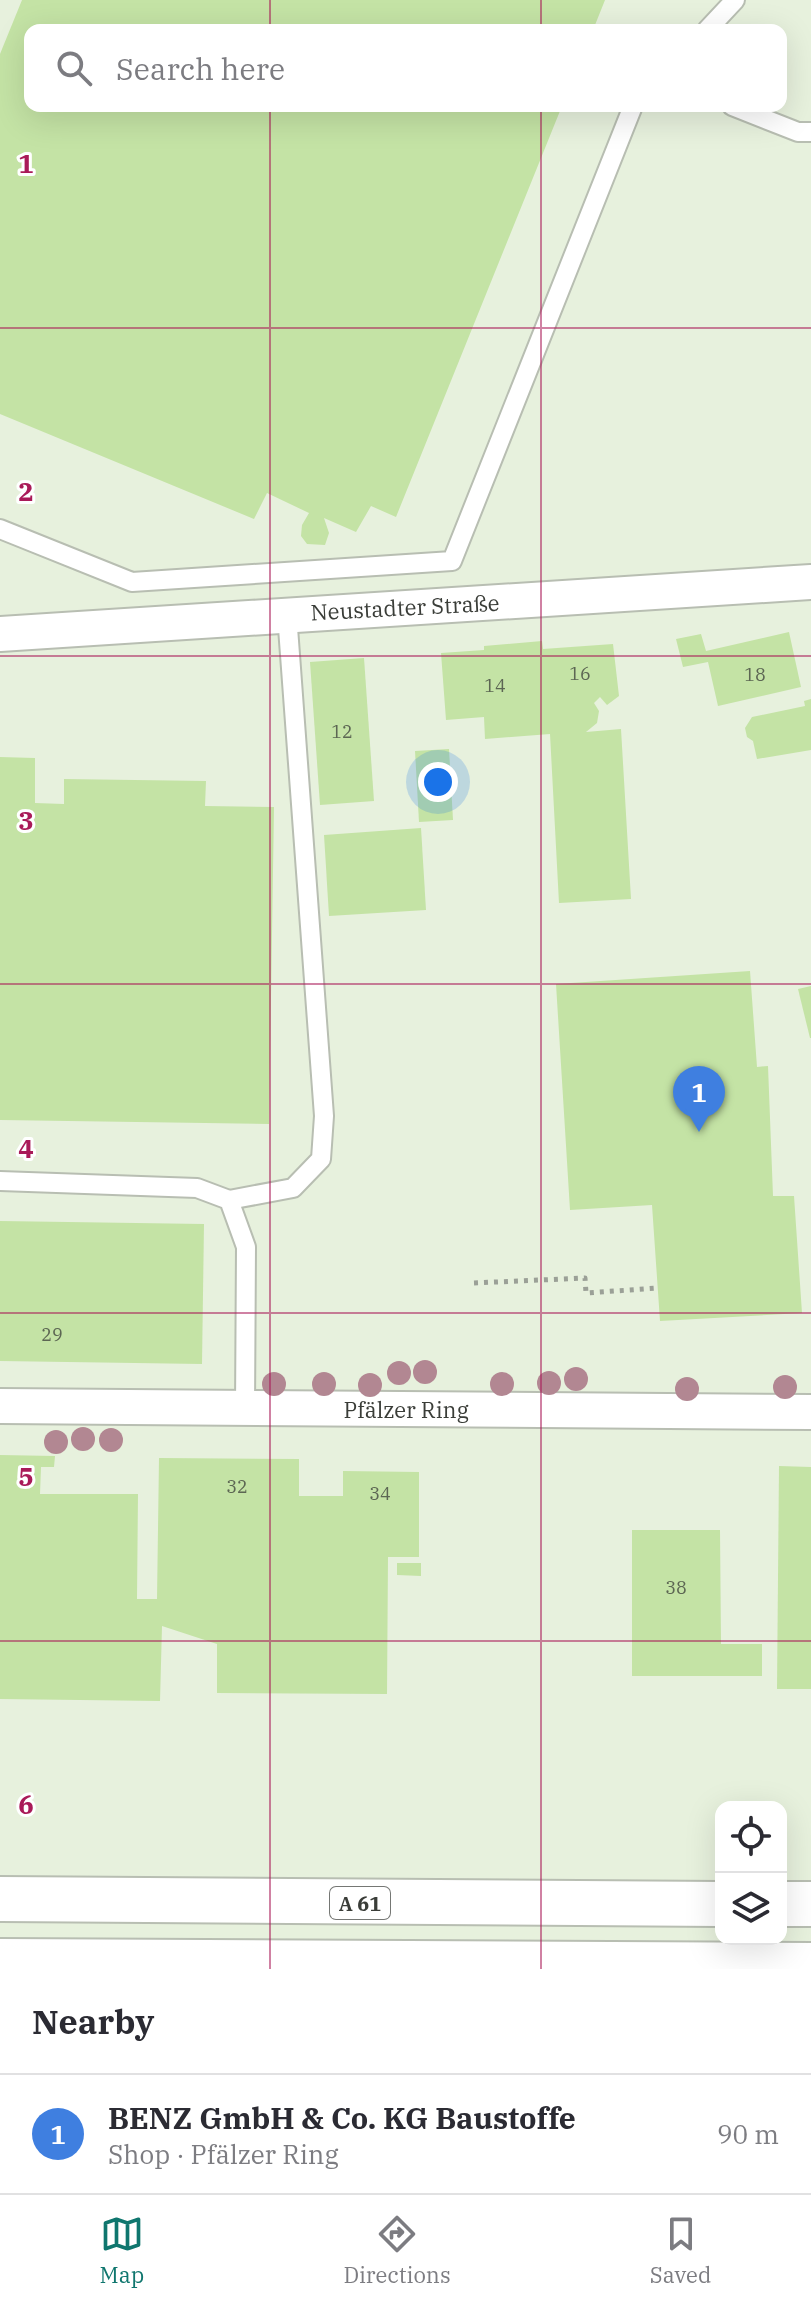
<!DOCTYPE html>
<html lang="en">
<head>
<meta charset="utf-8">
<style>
	:root { --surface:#fff; --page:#f2f2f3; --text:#2b2b33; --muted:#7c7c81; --line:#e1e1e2; --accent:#0f766e }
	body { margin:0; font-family:"IBM Plex Serif",serif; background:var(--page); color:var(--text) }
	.controls { position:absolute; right:24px; bottom:24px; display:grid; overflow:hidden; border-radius:16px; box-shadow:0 8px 32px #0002 }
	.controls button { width:72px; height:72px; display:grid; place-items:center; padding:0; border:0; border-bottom:2px solid var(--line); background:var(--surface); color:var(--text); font:40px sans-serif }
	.you { position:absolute; left:438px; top:782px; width:28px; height:28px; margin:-20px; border:6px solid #fff; border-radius:50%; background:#1a73e8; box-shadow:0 0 0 12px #1a73e833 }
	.badge { display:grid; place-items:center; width:52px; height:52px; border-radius:50%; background:var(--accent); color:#fff; font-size:26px; font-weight:700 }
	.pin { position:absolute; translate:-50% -66px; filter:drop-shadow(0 2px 4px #0008) }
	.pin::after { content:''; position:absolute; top:42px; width:28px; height:24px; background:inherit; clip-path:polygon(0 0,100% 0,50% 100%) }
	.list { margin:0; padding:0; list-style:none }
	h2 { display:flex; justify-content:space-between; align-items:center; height:104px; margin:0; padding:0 32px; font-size:34px }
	h2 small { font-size:26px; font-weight:400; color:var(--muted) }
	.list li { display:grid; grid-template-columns:52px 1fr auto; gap:24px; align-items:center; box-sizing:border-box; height:120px; padding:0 32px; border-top:2px solid var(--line) }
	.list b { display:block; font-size:30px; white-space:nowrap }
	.list p { margin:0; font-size:26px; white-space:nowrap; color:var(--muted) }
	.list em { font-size:26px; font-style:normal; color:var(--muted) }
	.icon { flex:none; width:44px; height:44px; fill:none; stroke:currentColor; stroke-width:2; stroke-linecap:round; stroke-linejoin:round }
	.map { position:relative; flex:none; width:811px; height:1969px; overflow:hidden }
	.search { position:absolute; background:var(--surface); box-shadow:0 8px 32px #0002; left:24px; right:24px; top:24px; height:88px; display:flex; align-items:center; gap:20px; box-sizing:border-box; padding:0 28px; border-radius:16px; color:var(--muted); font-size:30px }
	.sheet { height:224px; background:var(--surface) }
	nav { display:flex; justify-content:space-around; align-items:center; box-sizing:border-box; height:112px; border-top:2px solid var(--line); background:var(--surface); font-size:22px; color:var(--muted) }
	nav a { display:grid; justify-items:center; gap:4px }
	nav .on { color:var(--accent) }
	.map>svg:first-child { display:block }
	.built { fill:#e7f1dd; fill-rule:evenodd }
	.building { fill:#c4e3a5 }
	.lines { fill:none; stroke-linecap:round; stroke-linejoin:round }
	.service-casing { stroke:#b8beb2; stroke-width:22 }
	.minor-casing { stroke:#b8beb2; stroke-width:38 }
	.motorway-casing { stroke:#b8beb2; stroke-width:48 }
	.path { stroke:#9ba097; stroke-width:5; stroke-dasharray:4 6; stroke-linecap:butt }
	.service { stroke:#fff; stroke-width:18 }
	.minor { stroke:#fff; stroke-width:34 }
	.motorway { stroke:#fff; stroke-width:44 }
	.tree { fill:#b28792 }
	.grid { fill:none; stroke:#a91a58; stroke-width:2; stroke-opacity:0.55 }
	.labels { text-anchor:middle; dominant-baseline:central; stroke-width:6; stroke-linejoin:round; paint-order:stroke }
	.number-label { font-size:18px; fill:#5c6653 }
	.shield { fill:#fff; stroke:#757774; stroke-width:2 }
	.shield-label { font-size:20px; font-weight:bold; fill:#3a3d38 }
	.street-label { font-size:22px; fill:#3a3d38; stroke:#fff }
	.grid-label { font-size:26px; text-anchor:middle; font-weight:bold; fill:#a91a58; stroke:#fff; stroke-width:6; stroke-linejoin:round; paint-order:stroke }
</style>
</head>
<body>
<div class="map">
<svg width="811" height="1969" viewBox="0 0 811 1969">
	<rect width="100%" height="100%" fill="#f3faed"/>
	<path class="built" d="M 0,0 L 811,0 L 811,1969 L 0,1969 ZM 30,30 L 781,30 L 781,106 L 30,106 ZM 721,1807 L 781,1807 L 781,1939 L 721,1939 Z"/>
	<g class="building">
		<path d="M 22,0 L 605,0 L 593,30 L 30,30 L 30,106 L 562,106 L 396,517 L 371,506 L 356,532 L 324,518 L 329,533 L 325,545 L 307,544 L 301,536 L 302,525 L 309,513 L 267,493 L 254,519 L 0,414 L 0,54 Z"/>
		<path d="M 789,632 L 801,687 L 718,706 L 708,662 L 683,667 L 676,639 L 701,634 L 706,651 Z"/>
		<path d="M 542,641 L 543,649 L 613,644 L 619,696 L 607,705 L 600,697 L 594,703 L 599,711 L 597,723 L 586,732 L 621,729 L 631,899 L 559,903 L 550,734 L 485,739 L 484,717 L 446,720 L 441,653 L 484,650 L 484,646 Z"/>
		<path d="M 364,658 L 374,801 L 320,805 L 310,662 Z"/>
		<path d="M 811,699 L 811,750 L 757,759 L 753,741 L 747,737 L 745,728 L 752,717 L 805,706 L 804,701 Z"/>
		<path d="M 449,749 L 453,820 L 419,822 L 415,751 Z"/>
		<path d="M 0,757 L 35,758 L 35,803 L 64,804 L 64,779 L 206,781 L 205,806 L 274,807 L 269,1124 L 0,1120 Z"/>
		<path d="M 421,828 L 426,910 L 329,916 L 324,835 Z"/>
		<path d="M 750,971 L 757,1067 L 768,1066 L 773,1196 L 794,1196 L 802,1313 L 660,1321 L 652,1205 L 570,1210 L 556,984 Z"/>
		<path d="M 811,986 L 811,1038 L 810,1038 L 798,989 Z"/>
		<path d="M 0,1221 L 204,1224 L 202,1364 L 0,1361 Z"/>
		<path d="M 0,1455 L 55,1456 L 54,1467 L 41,1467 L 40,1494 L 138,1494 L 137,1599 L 157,1599 L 159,1458 L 299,1459 L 299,1496 L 343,1496 L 343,1471 L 419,1472 L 419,1557 L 388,1557 L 387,1694 L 217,1693 L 217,1644 L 162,1626 L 160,1701 L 0,1699 Z"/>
		<path d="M 779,1466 L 811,1467 L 811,1689 L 777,1689 Z"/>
		<path d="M 632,1530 L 720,1530 L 721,1644 L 762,1644 L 762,1676 L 632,1676 Z"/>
		<path d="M 397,1563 L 421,1563 L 421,1576 L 397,1575 Z"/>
	</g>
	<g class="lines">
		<g class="service-casing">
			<g id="service">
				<path d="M 707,30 L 735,0"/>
				<path d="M 732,106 L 798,132 L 811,132"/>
				<path d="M 0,529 L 132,582 L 452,561 L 633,106"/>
				<path d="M 0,1181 L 197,1188 L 229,1200 L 246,1247 L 245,1409"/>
				<path d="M 229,1200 L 293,1188 L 321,1159 L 324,1116 L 287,614"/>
			</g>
		</g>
		<g class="minor-casing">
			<g id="minor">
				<path d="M 0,634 L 811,582"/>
				<path d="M 0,1406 L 811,1412"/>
			</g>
		</g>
		<g class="motorway-casing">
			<g id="motorway">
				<path d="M 0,1899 L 721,1904"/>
				<path d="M 781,1904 L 811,1904"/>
				<path d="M 0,1961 L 811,1965"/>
			</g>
		</g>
		<path class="path" d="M 474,1283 L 585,1278 L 586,1293 L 658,1288"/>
		<use href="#service" class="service"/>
		<use href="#minor" class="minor"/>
		<use href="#motorway" class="motorway"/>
	</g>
	<g class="tree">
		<circle cx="425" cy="1372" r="12"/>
		<circle cx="399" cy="1373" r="12"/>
		<circle cx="576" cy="1379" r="12"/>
		<circle cx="549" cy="1383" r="12"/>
		<circle cx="274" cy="1384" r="12"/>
		<circle cx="324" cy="1384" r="12"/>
		<circle cx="502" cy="1384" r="12"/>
		<circle cx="370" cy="1385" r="12"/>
		<circle cx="785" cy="1387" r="12"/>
		<circle cx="687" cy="1389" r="12"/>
		<circle cx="83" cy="1439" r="12"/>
		<circle cx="111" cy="1440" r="12"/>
		<circle cx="56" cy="1442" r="12"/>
	</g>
	<path class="grid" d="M 270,0 L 270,30M 541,0 L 541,30M 270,106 L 270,1969M 541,106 L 541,1969M 0,328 L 811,328M 0,656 L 811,656M 0,984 L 811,984M 0,1313 L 811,1313M 0,1641 L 811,1641"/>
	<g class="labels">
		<g class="number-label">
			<text x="580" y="673">16</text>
			<text x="755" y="674">18</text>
			<text x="495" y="685">14</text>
			<text x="342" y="731">12</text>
			<text x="52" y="1334">29</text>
			<text x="237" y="1486">32</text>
			<text x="380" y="1493">34</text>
			<text x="676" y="1587">38</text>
		</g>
		<rect class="shield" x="330" y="1887" width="60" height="32" rx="6"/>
		<g class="shield-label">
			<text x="360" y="1903">A 61</text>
		</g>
		<g class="street-label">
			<text transform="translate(405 607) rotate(-3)">Neustadter Straße</text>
			<text x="406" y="1409">Pfälzer Ring</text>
		</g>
	</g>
	<g class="grid-label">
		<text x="26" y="173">1</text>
		<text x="26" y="501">2</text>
		<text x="26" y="830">3</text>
		<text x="26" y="1158">4</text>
		<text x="26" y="1486">5</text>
		<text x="26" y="1814">6</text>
	</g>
</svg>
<div class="controls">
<button><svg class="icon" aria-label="locate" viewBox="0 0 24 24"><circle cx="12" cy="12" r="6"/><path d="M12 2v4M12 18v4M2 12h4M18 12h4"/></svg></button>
<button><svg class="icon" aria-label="layers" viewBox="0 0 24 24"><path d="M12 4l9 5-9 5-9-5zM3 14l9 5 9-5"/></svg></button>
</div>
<div class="you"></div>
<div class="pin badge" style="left:699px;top:1132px;background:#3f7fe0">1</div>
<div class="search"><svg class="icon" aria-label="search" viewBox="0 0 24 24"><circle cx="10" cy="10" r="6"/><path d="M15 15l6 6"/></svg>Search here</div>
</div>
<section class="sheet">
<h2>Nearby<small></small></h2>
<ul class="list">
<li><span class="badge" style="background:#3f7fe0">1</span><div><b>BENZ GmbH &amp; Co. KG Baustoffe</b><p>Shop · Pfälzer Ring</p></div><em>90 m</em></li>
</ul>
</section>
<nav>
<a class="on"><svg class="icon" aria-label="map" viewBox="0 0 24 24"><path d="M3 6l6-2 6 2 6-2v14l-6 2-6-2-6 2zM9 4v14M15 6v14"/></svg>Map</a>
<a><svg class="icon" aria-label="directions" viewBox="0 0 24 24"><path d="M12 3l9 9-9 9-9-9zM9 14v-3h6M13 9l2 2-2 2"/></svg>Directions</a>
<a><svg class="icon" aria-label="saved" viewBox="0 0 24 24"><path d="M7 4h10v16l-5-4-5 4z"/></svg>Saved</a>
</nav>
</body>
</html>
